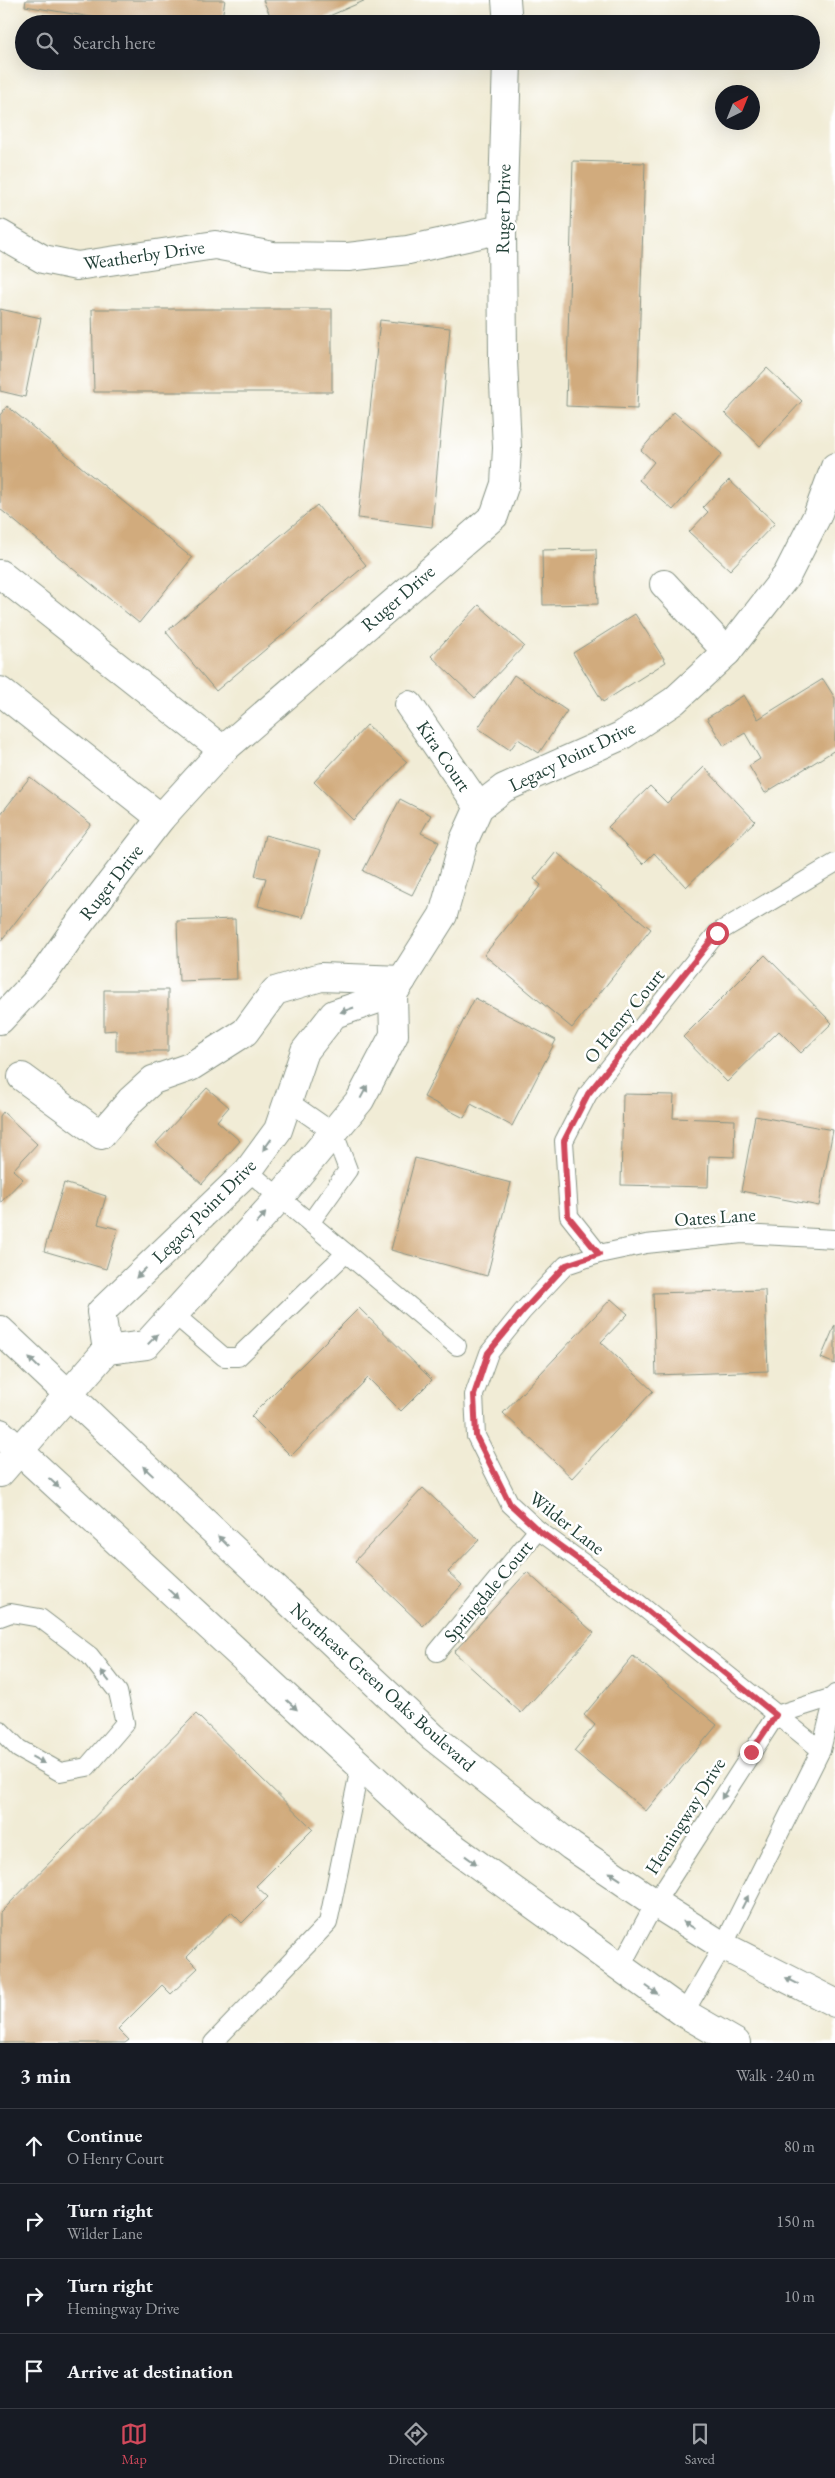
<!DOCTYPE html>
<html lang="en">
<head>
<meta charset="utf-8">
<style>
	:root { --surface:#171b24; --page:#20242c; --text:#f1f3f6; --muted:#9ea1a6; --line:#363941; --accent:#d1495b }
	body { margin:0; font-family:"EB Garamond",serif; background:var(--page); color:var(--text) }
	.compass { position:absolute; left:715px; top:85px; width:45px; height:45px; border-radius:50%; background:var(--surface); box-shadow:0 5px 20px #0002; rotate:43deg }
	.stop { position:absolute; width:15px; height:15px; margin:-11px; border:4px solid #d1495b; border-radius:50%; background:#fff }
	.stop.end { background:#d1495b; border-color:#fff; box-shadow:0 1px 5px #0008 }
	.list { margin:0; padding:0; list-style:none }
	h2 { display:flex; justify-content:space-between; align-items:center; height:65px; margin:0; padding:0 20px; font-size:21px }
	h2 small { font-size:16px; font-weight:400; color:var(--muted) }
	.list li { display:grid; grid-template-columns:32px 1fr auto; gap:15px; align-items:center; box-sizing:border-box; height:75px; padding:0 20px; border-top:1px solid var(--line) }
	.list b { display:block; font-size:19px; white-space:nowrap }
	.list p { margin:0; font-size:16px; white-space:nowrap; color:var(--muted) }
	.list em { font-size:16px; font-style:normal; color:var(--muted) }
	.icon { flex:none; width:28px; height:28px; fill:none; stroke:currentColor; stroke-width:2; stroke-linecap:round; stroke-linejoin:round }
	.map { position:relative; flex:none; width:835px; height:2043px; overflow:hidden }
	.search { position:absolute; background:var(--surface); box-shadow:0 5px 20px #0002; left:15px; right:15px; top:15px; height:55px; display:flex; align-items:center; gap:12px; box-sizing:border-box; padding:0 18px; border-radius:28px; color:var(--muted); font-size:19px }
	.sheet { height:365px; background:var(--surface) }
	nav { display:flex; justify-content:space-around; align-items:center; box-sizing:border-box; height:70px; border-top:1px solid var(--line); background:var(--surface); font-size:14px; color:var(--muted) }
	nav a { display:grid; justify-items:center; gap:2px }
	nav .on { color:var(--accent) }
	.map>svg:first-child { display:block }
	.building { fill:#d1ab7d }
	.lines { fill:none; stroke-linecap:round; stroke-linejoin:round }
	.lane-casing { stroke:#889485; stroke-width:20 }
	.street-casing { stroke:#889485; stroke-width:30 }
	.secondary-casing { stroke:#889485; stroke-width:30 }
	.lane { stroke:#fff; stroke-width:18 }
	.street { stroke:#fff; stroke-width:28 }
	.secondary { stroke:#fff; stroke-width:28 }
	.oneway { fill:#8f9e9a }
	.route { stroke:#d1495b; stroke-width:6 }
	.labels { text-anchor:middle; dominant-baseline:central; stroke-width:5; stroke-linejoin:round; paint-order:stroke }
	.street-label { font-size:19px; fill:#1f3d34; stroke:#fff }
</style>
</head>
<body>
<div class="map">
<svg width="835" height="2043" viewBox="0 0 835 2043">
	<rect width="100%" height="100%" fill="#fff"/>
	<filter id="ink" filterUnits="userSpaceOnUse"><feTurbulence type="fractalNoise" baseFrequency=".02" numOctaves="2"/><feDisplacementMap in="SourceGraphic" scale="10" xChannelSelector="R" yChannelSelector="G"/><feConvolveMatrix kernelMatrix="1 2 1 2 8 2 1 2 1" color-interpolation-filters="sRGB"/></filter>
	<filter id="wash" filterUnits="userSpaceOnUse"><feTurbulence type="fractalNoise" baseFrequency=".0096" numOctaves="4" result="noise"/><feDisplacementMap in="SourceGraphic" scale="20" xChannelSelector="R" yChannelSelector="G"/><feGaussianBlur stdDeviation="1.12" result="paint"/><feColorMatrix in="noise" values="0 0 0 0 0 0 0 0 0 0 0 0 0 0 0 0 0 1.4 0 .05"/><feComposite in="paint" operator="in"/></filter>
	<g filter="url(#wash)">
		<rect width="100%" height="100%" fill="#f1ecd6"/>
		<g id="blocks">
			<g class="building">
				<path d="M 26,0 L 225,0 L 221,24 L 133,24 L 25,6 Z"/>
				<path d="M 263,0 L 366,0 L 311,24 L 274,24 Z"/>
				<path d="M 573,161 L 645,163 L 637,409 L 566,406 Z"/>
				<path d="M 0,309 L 41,318 L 25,397 L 0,391 Z"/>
				<path d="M 92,309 L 332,309 L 332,392 L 94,392 Z"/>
				<path d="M 380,320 L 450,328 L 432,527 L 358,518 Z"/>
				<path d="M 767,368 L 802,401 L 760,446 L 725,413 Z"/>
				<path d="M 7,406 L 192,558 L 139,623 L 0,509 L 0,415 Z"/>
				<path d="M 674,412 L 722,454 L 673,510 L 639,480 L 654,462 L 641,450 Z"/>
				<path d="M 729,480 L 775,523 L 730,570 L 689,532 L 708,512 L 703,507 Z"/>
				<path d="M 317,505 L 366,565 L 216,691 L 166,632 Z"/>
				<path d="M 596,549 L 598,604 L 543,605 L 542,550 Z"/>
				<path d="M 479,605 L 524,646 L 475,698 L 431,656 Z"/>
				<path d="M 635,614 L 666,662 L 603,702 L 573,653 Z"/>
				<path d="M 514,675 L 567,711 L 539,753 L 518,739 L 510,750 L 478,728 Z"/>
				<path d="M 823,679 L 835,698 L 835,750 L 765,793 L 749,766 L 760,759 L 745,733 L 724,746 L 707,718 L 744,695 L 758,719 Z"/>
				<path d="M 367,725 L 407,762 L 353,820 L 314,782 Z"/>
				<path d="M 704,767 L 755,821 L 686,887 L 654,853 L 643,864 L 608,827 L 650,786 L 667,803 Z"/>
				<path d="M 30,777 L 91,824 L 0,942 L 0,815 Z"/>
				<path d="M 400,799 L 431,815 L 421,833 L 439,842 L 412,895 L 363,871 Z"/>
				<path d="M 265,835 L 321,850 L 303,918 L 258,906 L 266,878 L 255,876 Z"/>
				<path d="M 556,852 L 651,929 L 572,1028 L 484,955 L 541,885 L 534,879 Z"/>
				<path d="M 235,919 L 237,979 L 179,981 L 177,921 Z"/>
				<path d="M 765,955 L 832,1023 L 801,1053 L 779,1031 L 727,1082 L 683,1037 Z"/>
				<path d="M 104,990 L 168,990 L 168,1051 L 116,1051 L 116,1030 L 104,1031 Z"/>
				<path d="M 475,998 L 556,1040 L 512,1126 L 471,1104 L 464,1118 L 424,1097 Z"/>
				<path d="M 207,1088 L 229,1107 L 217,1121 L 240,1141 L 202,1184 L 156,1143 Z"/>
				<path d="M 623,1094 L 674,1095 L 673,1118 L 735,1120 L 734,1157 L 709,1156 L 708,1187 L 621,1185 Z"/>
				<path d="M 3,1112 L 37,1144 L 13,1170 L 23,1179 L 0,1203 L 0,1116 Z"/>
				<path d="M 755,1116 L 833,1130 L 819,1206 L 741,1191 Z"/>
				<path d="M 415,1158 L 511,1183 L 487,1276 L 391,1250 Z"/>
				<path d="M 64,1183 L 106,1196 L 98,1224 L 118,1229 L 106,1269 L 44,1251 Z"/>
				<path d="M 765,1290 L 768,1371 L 656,1375 L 653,1293 Z"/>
				<path d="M 611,1299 L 628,1314 L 601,1342 L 653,1391 L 572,1478 L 503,1413 Z"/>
				<path d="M 359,1308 L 432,1380 L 401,1411 L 368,1378 L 291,1456 L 251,1416 Z"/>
				<path d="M 835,1325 L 835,1364 L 821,1358 Z"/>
				<path d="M 423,1488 L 479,1540 L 448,1572 L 462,1585 L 423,1626 L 355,1561 Z"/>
				<path d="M 527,1572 L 594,1633 L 521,1713 L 454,1652 Z"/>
				<path d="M 633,1656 L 717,1725 L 646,1811 L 574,1751 L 595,1725 L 584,1715 Z"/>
				<path d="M 196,1714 L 313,1829 L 256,1886 L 268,1897 L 242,1923 L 231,1912 L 187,1957 L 198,1968 L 171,1994 L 162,1985 L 118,2029 L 129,2040 L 125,2043 L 0,2043 L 0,1913 Z"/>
			</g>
		</g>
	</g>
	<g filter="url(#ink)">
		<use href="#blocks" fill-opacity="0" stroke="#889485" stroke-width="1"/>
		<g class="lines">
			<g class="lane-casing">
				<g id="lane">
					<path d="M 288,1101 L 334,1133 L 348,1170 L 310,1223"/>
					<path d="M 248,1171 L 457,1346"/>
					<path d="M 599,1254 L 569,1216 L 564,1141 L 588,1094 L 717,933 L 835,863"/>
					<path d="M 175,1315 L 224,1357 L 238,1357 L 346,1253"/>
					<path d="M 0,1617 L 11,1613 L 40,1618 L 90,1656 L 118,1692 L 125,1723 L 87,1767 L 60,1772 L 19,1749 L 0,1730"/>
					<path d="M 437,1652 L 538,1530"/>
					<path d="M 821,1750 L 638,1603 L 538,1530 L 510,1504 L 476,1436 L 474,1395 L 489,1353 L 522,1312 L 566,1265 L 599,1254 L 646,1244 L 742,1234 L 835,1239"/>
					<path d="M 620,1968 L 655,1903 L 776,1715 L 833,1697"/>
					<path d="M 684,2013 L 723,1946 L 821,1750 L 835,1694"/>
					<path d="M 213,2043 L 328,1923 L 360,1767"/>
				</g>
			</g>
			<g class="street-casing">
				<g id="street">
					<path d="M 506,0 L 508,24"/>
					<path d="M 0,234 L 43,259 L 77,266 L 215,245 L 273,256 L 348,257 L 408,250 L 502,229"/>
					<path d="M 0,574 L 223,750"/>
					<path d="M 664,584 L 727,652"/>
					<path d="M 0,691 L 161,818"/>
					<path d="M 409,705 L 479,807"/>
					<path d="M 0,1020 L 45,972 L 76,928 L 161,818 L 223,750 L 494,516 L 505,484 L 507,448 L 503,361 L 502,229 L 507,61"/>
					<path d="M 22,1077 L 101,1135 L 131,1100 L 153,1080 L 190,1067 L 245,1032 L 275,991 L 321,977 L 402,980"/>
					<path d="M 107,1350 L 101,1312 L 248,1171 L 278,1130 L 305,1051 L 334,1014 L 393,994"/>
					<path d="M 0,1473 L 107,1350 L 146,1345 L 280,1197 L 360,1100 L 394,1035 L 393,994 L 443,915 L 464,840 L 479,807 L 504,788 L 621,736 L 674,701 L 727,652 L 787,575 L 817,516 L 835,467"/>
				</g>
			</g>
			<g class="secondary-casing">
				<g id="secondary">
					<path d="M 0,1330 L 433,1737 L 571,1846 L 655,1903 L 723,1946 L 835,2003"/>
					<path d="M 0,1433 L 431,1831 L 684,2013 L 736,2043"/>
				</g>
			</g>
			<use href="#lane" class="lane"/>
			<use href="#street" class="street"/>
			<use href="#secondary" class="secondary"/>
		</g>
		<defs><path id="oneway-solid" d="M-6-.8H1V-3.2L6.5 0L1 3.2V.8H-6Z" transform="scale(1.25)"/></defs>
		<g class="oneway">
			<use href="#oneway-solid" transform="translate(347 1010) rotate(161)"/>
			<use href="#oneway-solid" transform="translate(364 1092) rotate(-62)"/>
			<use href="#oneway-solid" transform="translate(267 1145) rotate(126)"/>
			<use href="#oneway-solid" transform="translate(261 1218) rotate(-48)"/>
			<use href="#oneway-solid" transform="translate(141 1273) rotate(136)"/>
			<use href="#oneway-solid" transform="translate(153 1339) rotate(-46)"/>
			<use href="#oneway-solid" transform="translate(34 1363) rotate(-136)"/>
			<use href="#oneway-solid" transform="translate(148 1471) rotate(-137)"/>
			<use href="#oneway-solid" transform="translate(54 1483) rotate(43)"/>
			<use href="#oneway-solid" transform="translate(223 1541) rotate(-136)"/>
			<use href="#oneway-solid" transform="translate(173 1594) rotate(43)"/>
			<use href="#oneway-solid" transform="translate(105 1676) rotate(-128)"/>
			<use href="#oneway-solid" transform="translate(292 1705) rotate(43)"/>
			<use href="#oneway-solid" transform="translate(38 1760) rotate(29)"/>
			<use href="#oneway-solid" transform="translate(725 1793) rotate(122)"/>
			<use href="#oneway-solid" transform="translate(471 1860) rotate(36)"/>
			<use href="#oneway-solid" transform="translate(615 1876) rotate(-146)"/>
			<use href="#oneway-solid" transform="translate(745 1902) rotate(-63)"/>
			<use href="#oneway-solid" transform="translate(689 1925) rotate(-148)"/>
			<use href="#oneway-solid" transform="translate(792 1981) rotate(-153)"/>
			<use href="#oneway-solid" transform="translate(652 1990) rotate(35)"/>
		</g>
	</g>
	<g class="lines" filter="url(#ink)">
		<path class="route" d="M 717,933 L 588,1094 L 564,1141 L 568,1216 L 599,1254 L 566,1265 L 522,1312 L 488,1353 L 474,1395 L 476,1436 L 510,1504 L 538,1530 L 638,1603 L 776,1715 L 751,1752"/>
	</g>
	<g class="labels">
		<g class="street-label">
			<text transform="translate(503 209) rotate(-89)">Ruger Drive</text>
			<text transform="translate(144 255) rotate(-8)">Weatherby Drive</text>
			<text transform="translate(398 598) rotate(-41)">Ruger Drive</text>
			<text transform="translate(444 756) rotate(56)">Kira Court</text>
			<text transform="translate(572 756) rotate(-26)">Legacy Point Drive</text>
			<text transform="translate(111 882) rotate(-52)">Ruger Drive</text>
			<text transform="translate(624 1016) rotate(-51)">O Henry Court</text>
			<text transform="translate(204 1211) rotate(-45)">Legacy Point Drive</text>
			<text transform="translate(715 1217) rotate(-4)">Oates Lane</text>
			<text transform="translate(567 1523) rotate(38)">Wilder Lane</text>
			<text transform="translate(488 1591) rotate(-50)">Springdale Court</text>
			<text transform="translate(383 1687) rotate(42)">Northeast Green Oaks Boulevard</text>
			<text transform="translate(685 1816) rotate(-58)">Hemingway Drive</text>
		</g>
	</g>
</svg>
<svg class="compass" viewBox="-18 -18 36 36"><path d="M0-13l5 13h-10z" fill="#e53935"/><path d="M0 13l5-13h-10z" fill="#9ea1a6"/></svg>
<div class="stop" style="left:717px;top:933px"></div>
<div class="stop end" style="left:751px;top:1752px"></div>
<div class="search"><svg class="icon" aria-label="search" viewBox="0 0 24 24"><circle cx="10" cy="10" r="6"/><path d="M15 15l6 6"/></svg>Search here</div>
</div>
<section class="sheet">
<h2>3 min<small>Walk · 240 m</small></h2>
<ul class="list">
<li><svg class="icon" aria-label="ahead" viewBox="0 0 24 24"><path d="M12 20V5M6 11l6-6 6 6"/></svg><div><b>Continue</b><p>O Henry Court</p></div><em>80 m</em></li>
<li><svg class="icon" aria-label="right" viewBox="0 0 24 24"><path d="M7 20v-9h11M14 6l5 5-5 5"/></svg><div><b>Turn right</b><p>Wilder Lane</p></div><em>150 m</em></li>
<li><svg class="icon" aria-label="right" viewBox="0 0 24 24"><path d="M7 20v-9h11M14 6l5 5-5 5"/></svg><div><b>Turn right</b><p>Hemingway Drive</p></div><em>10 m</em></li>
<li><svg class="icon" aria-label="arrive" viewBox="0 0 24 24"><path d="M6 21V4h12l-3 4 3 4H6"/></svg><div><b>Arrive at destination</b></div></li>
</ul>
</section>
<nav>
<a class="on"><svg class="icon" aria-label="map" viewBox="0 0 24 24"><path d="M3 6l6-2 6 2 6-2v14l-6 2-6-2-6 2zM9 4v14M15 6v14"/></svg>Map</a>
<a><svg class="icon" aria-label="directions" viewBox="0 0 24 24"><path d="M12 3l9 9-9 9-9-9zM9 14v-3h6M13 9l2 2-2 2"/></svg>Directions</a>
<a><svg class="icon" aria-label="saved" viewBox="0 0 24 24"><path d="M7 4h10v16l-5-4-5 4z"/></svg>Saved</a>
</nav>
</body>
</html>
